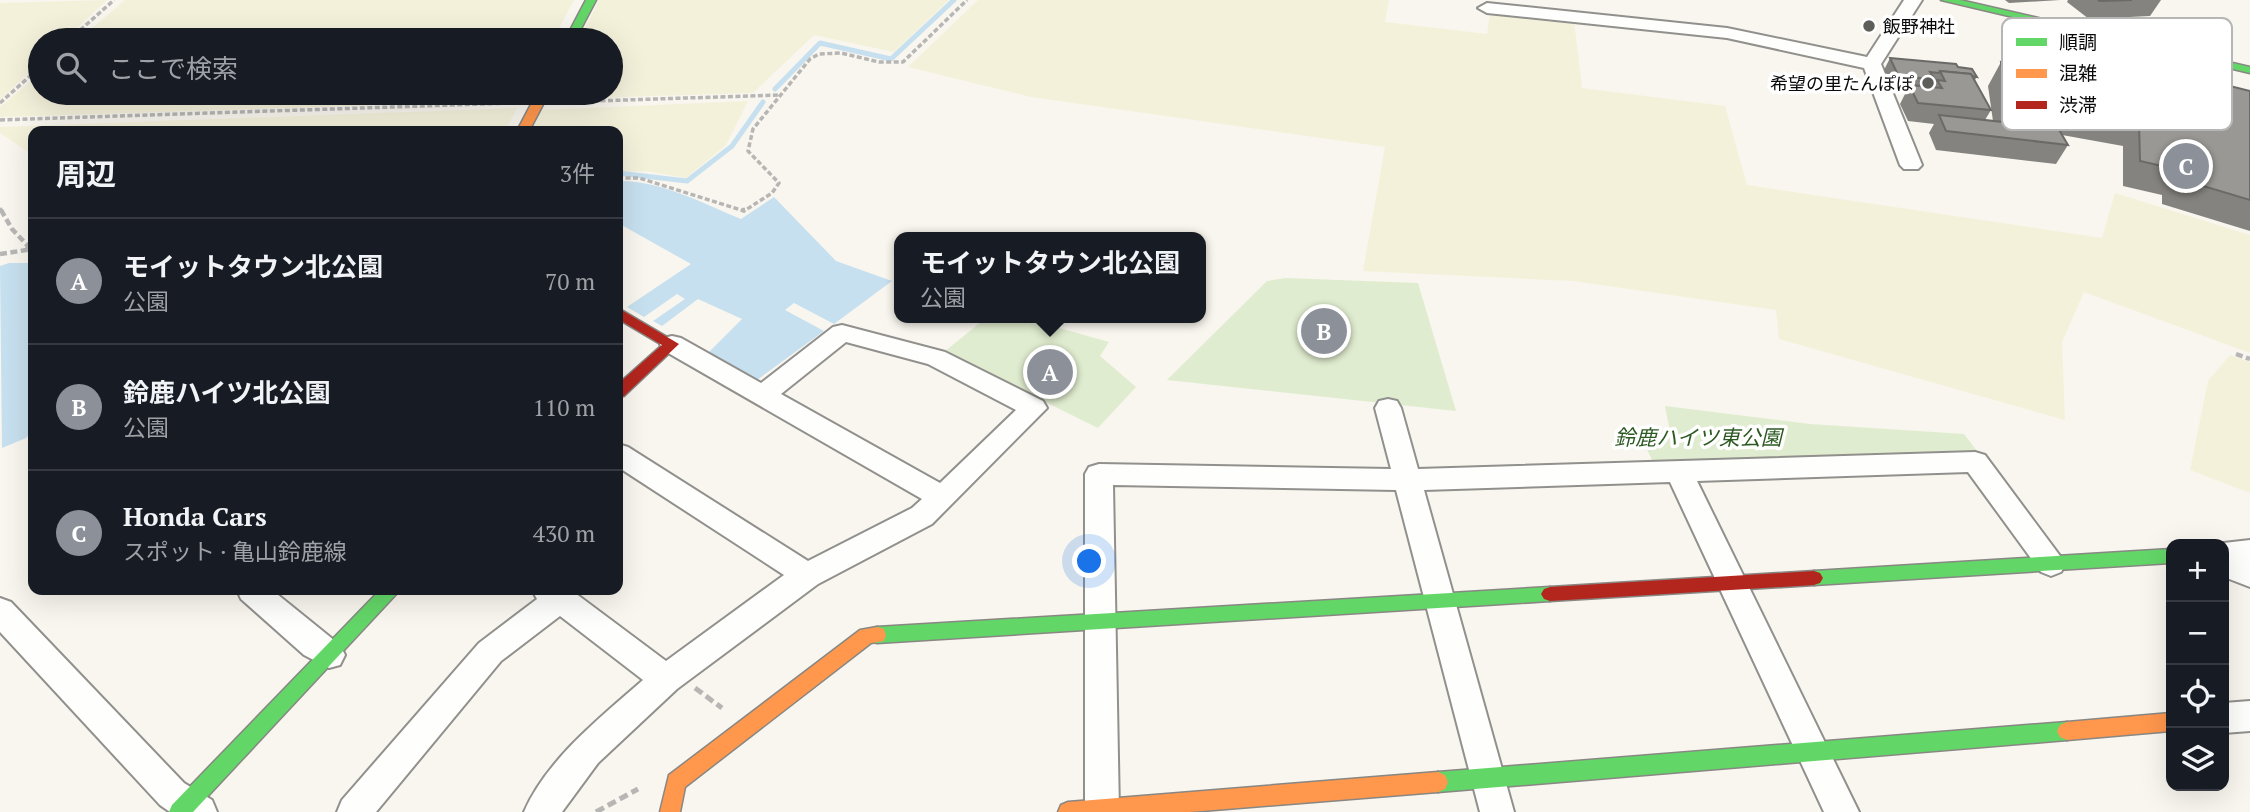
<!DOCTYPE html>
<html lang="ja">
<head>
<meta charset="utf-8">
<style>
	:root { --surface:#171b24; --page:#242831; --text:#f1f3f6; --muted:#9ea1a6; --line:#363941; --accent:#8c9099 }
	body { margin:0; font-family:"PT Serif","Noto Sans JP",serif; background:var(--page); color:var(--text) }
	.controls { position:absolute; right:21px; bottom:21px; display:grid; overflow:hidden; border-radius:14px; box-shadow:0 7px 28px #0002 }
	.controls button { width:63px; height:63px; display:grid; place-items:center; padding:0; border:0; border-bottom:2px solid var(--line); background:var(--surface); color:var(--text); font:35px sans-serif }
	.you { position:absolute; left:1090px; top:562px; width:24px; height:24px; margin:-18px; border:5px solid #fff; border-radius:50%; background:#1a73e8; box-shadow:0 0 0 10px #1a73e833 }
	.badge { display:grid; place-items:center; width:46px; height:46px; border-radius:50%; background:var(--accent); color:#fff; font-size:23px; font-weight:700 }
	.pin { position:absolute; translate:-50% -50%; border:4px solid #fff; box-shadow:0 2px 7px #0006 }
	.popup { position:absolute; left:894px; top:232px; width:312px; height:91px; box-sizing:border-box; display:grid; place-content:center; border-radius:14px; background:var(--surface); filter:drop-shadow(0 2px 5px #0005); font-size:23px; white-space:nowrap; color:var(--muted) }
	.popup b { font-size:26px; color:var(--text) }
	.popup::after { content:''; position:absolute; left:50%; top:100%; margin-left:-14px; border:14px solid transparent; border-top-color:var(--surface) }
	.list { margin:0; padding:0; list-style:none }
	h2 { display:flex; justify-content:space-between; align-items:center; height:91px; margin:0; padding:0 28px; font-size:30px }
	h2 small { font-size:23px; font-weight:400; color:var(--muted) }
	.list li { display:grid; grid-template-columns:46px 1fr auto; gap:21px; align-items:center; box-sizing:border-box; height:126px; padding:0 28px; border-top:2px solid var(--line) }
	.list b { display:block; font-size:26px; white-space:nowrap }
	.list p { margin:0; font-size:23px; white-space:nowrap; color:var(--muted) }
	.list em { font-size:23px; font-style:normal; color:var(--muted) }
	.icon { flex:none; width:38px; height:38px; fill:none; stroke:currentColor; stroke-width:2; stroke-linecap:round; stroke-linejoin:round }
	.map { position:relative; flex:none; width:2250px; height:812px; overflow:hidden }
	.search { position:absolute; background:var(--surface); box-shadow:0 7px 28px #0002; left:28px; top:28px; width:595px; height:77px; display:flex; align-items:center; gap:18px; box-sizing:border-box; padding:0 24px; border-radius:38px; color:var(--muted); font-size:26px }
	.panel { position:absolute; background:var(--surface); box-shadow:0 7px 28px #0002; left:28px; top:126px; width:595px; height:469px; border-radius:14px }
	.map>svg:first-child { display:block }
	.farmland { fill:#f4f1db }
	.green { fill:#e0eccf }
	.water { fill:#c7e0ef }
	.lines { fill:none; stroke-linecap:round; stroke-linejoin:round }
	.stream { stroke:#c7e0ef; stroke-width:5 }
	.street-casing { stroke:#91908d; stroke-width:4 }
	.fast-casing { stroke:#888783; stroke-width:3 }
	.slow-casing { stroke:#888783; stroke-width:3 }
	.jam-casing { stroke:#888783; stroke-width:3 }
	.path-far2 { stroke:#b7b6b5; stroke-width:3.5; stroke-dasharray:5 2.5; stroke-linecap:butt }
	.path-far1 { stroke:#b7b6b5; stroke-width:4.5; stroke-dasharray:7 3.5; stroke-linecap:butt }
	.path { stroke:#b7b6b5; stroke-width:5; stroke-dasharray:9 4.5; stroke-linecap:butt }
	.street { fill:#fefefc; fill-rule:evenodd }
	.fast { fill:#63d668; fill-rule:evenodd }
	.slow { fill:#ff974d; fill-rule:evenodd }
	.jam { fill:#b3261e; fill-rule:evenodd }
	.wall { fill:#84837f }
	.building { fill:#9a9894; stroke:#6c6a68; stroke-width:2 }
	.poi-dot { fill:#5d5d5a; stroke:#fff; stroke-width:2.5 }
	.labels { text-anchor:middle; dominant-baseline:central; stroke-width:7; stroke-linejoin:round; paint-order:stroke }
	.far-poi-label { font-size:18px; fill:#0a0a0a; stroke:#fff; text-anchor:start }
	.park-label { font-size:21px; font-style:italic; fill:#2c5a22; stroke:#fff }
	.key { fill:#fff; stroke:#b6b6b6; stroke-width:2 }
	.key-label { font-size:19px; fill:#0a0a0a }
</style>
</head>
<body>
<div class="map">
<svg width="2250" height="812" viewBox="0 0 2250 812">
	<rect width="100%" height="100%" fill="#f8f6ee"/>
	<g class="farmland">
		<path d="M 107,0 L 64,40 L 40,40 L 40,62 L 0,100 L 0,3 Z"/>
		<path d="M 125,0 L 574,0 L 553,40 L 78,40 Z"/>
		<path d="M 599,0 L 949,0 L 894,52 L 814,35 L 753,93 L 555,99 L 550,97 L 552,93 L 611,93 L 611,40 L 579,40 Z"/>
		<path d="M 978,0 L 1389,0 L 1385,22 L 1487,34 L 1490,12 L 1574,21 L 1582,88 L 1725,106 L 1747,185 L 2102,238 L 2115,193 L 2250,235 L 2250,353 L 2084,292 L 2062,342 L 2065,420 L 1779,339 L 1776,310 L 1573,281 L 1363,271 L 1385,147 L 1031,97 L 908,67 Z"/>
		<path d="M 40,73 L 40,93 L 525,93 L 522,98 L 512,101 L 0,117 L 0,107 Z"/>
		<path d="M 748,101 L 726,145 L 686,178 L 646,171 L 618,172 L 618,131 L 531,131 L 542,110 Z"/>
		<path d="M 517,108 L 505,131 L 33,131 L 33,155 L 0,133 L 0,127 Z"/>
		<path d="M 2230,355 L 2250,362 L 2250,493 L 2190,470 L 2208,381 Z"/>
	</g>
	<g class="green">
		<path d="M 1285,278 L 1418,283 L 1456,411 L 1167,380 L 1267,281 Z"/>
		<path d="M 986,318 L 1024,318 L 1109,342 L 1100,356 L 1136,387 L 1098,428 L 944,352 Z"/>
		<path d="M 1665,406 L 1810,424 L 1964,434 L 1980,455 L 1654,464 L 1637,429 L 1670,431 Z"/>
	</g>
	<g class="water">
		<path d="M 618,181 C 660,180 702,203 741,219 L 774,197 L 836,261 L 892,281 L 834,324 L 794,303 L 785,310 L 824,331 L 757,380 L 708,353 L 742,319 L 698,299 L 662,326 L 653,321 L 685,299 L 677,294 L 644,317 L 627,307 L 691,264 L 618,223 Z"/>
		<path d="M 9,263 L 33,263 L 33,430 L 26,438 L 2,448 L 0,266 Z"/>
	</g>
	<g class="lines">
		<g class="stream">
			<path d="M 775,89 L 820,43 L 891,59 L 954,0"/>
			<path d="M 618,173 L 687,181 L 732,146 L 763,102"/>
		</g>
		<g class="street-casing">
			<g id="street">
				<path d="M 1904,0 L 1922,0 L 1881,64 L 1922,165 L 1918,169 L 1904,169 L 1900,165 L 1864,68 L 1727,38 L 1487,13 L 1478,8 L 1487,3 L 1727,28 L 1867,57 Z"/>
				<path d="M 842,325 L 945,352 L 1043,401 L 1047,408 L 932,524 L 818,584 L 677,689 L 598,763 L 562,812 L 524,812 C 547,759 601,717 643,680 L 560,616 L 501,661 L 376,812 L 337,812 L 342,800 L 479,643 L 537,599 L 532,590 L 571,590 L 666,661 L 784,575 L 618,467 L 618,444 L 628,447 L 808,561 L 912,508 L 922,499 L 663,350 L 660,344 L 663,338 L 672,336 L 681,338 L 761,383 L 833,327 ZM 846,342 L 928,364 L 1016,410 L 940,483 L 781,394 Z"/>
				<path d="M 1388,399 L 1397,401 L 1401,408 L 1418,469 L 1975,452 L 1985,455 L 2066,564 L 2061,572 L 2051,576 L 2041,572 L 1968,472 L 1697,481 L 1859,812 L 1824,812 L 1670,482 L 1424,490 L 1514,812 L 1480,812 L 1396,490 L 1113,485 L 1119,812 L 1085,812 L 1085,474 L 1089,467 L 1099,464 L 1391,469 L 1375,408 L 1379,401 Z"/>
				<path d="M 2250,540 L 2250,587 L 2224,577 L 2224,544 L 2215,544 Z"/>
				<path d="M 237,590 L 272,590 L 340,645 L 345,655 L 340,665 L 329,668 L 304,655 L 241,599 Z"/>
				<path d="M 0,598 L 11,602 L 184,783 L 212,800 L 217,812 L 170,812 L 160,805 L 0,632 Z"/>
				<path d="M 2250,701 L 2250,731 L 2224,733 L 2224,703 Z"/>
			</g>
		</g>
		<g class="fast-casing">
			<g id="fast">
				<path d="M 586,0 L 596,0 L 575,40 L 565,40 Z"/>
				<path d="M 1941,0 L 1960,0 L 2250,67 L 2250,73 Z"/>
				<path d="M 2171,549 L 2171,563 L 1814,585 L 1808,583 L 1805,578 L 1808,573 L 1814,571 Z"/>
				<path d="M 1550,587 L 1556,589 L 1559,594 L 1556,599 L 1550,601 L 877,643 L 870,641 L 868,635 L 870,629 L 877,627 Z"/>
				<path d="M 380,590 L 400,590 L 193,812 L 169,812 L 172,805 Z"/>
				<path d="M 2067,722 L 2074,725 L 2077,731 L 2074,737 L 2067,740 L 1438,792 L 1431,789 L 1428,782 L 1431,775 L 1438,772 Z"/>
			</g>
		</g>
		<g class="slow-casing">
			<g id="slow">
				<path d="M 537,93 L 549,93 L 529,131 L 517,131 Z"/>
				<path d="M 877,627 L 884,629 L 886,635 L 884,641 L 871,643 L 685,787 L 680,812 L 660,812 L 669,775 L 860,630 Z"/>
				<path d="M 2171,713 L 2171,731 L 2067,740 L 2060,737 L 2057,731 L 2060,725 L 2067,722 Z"/>
				<path d="M 1438,772 L 1445,775 L 1448,782 L 1445,789 L 1438,792 L 1189,812 L 1058,812 L 1061,805 L 1068,802 Z"/>
			</g>
		</g>
		<g class="jam-casing">
			<g id="jam">
				<path d="M 618,308 L 679,344 L 624,396 L 618,397 L 618,384 L 662,345 L 618,319 Z"/>
				<path d="M 1814,571 L 1820,573 L 1823,578 L 1820,583 L 1814,585 L 1550,601 L 1544,599 L 1541,594 L 1544,589 L 1550,587 Z"/>
			</g>
		</g>
		<g class="path-far2">
			<path d="M 69,40 L 114,0"/>
			<path d="M 563,102 L 779,95"/>
			<path d="M 0,103 L 40,67"/>
			<path d="M 0,120 L 512,103"/>
			<path d="M 618,178 L 639,178 L 744,211 L 772,193 L 779,183 L 748,151 L 753,129 L 810,59 L 819,54 L 841,53 L 879,62 L 903,62 L 967,0"/>
			<path d="M 0,208 L 2,212"/>
		</g>
		<g class="path-far1">
			<path d="M 1,210 L 12,229 L 28,246 L 27,250"/>
			<path d="M 742,210 L 745,210"/>
			<path d="M 0,254 L 33,249"/>
			<path d="M 2236,354 L 2250,359"/>
		</g>
		<g class="path">
			<path d="M 695,688 L 722,708"/>
			<path d="M 596,812 L 638,789"/>
		</g>
		<use href="#street" class="street"/>
		<use href="#fast" class="fast"/>
		<use href="#slow" class="slow"/>
		<use href="#jam" class="jam"/>
	</g>
	<g class="wall">
		<path d="M 2005,0 L 2060,0 L 2009,3 Z"/>
		<path d="M 2068,0 L 2161,0 L 2150,16 L 2089,19 L 2067,2 Z"/>
		<path d="M 1890,58 L 1958,67 L 1977,77 L 1974,81 L 1991,110 L 1985,120 L 1993,121 L 1988,86 L 2001,62 L 2160,92 L 2174,72 L 2250,91 L 2250,231 L 2162,204 L 2162,195 L 2123,186 L 2123,146 L 2062,135 L 2068,145 L 2056,164 L 1936,150 L 1929,133 L 1934,124 L 1908,121 L 1900,104 L 1907,90 L 1892,87 L 1884,70 Z"/>
	</g>
	<g class="building">
		<path d="M 2098,0 L 2132,0 L 2100,1 Z"/>
		<path d="M 1890,58 L 1956,64 L 1958,67 L 1972,69 L 1977,77 L 1972,76 L 1971,74 L 1940,71 L 1939,73 L 1930,72 L 1935,80 L 1898,75 Z"/>
		<path d="M 2001,62 L 2174,94 L 2174,72 L 2250,91 L 2250,200 L 2180,179 L 2180,170 L 2140,161 L 2139,122 L 2048,105 L 2051,112 L 2008,104 Z"/>
		<path d="M 1940,71 L 1971,74 L 1991,110 L 1918,103 L 1909,85 L 1942,88 L 1937,80 L 1945,81 Z"/>
		<path d="M 1939,115 L 2058,128 L 2068,145 L 1946,131 Z"/>
	</g>
	<g class="poi-dot">
		<circle cx="1869" cy="26" r="7"/>
		<circle cx="1928" cy="83" r="7"/>
	</g>
	<g class="labels">
		<g class="far-poi-label">
			<text x="1883" y="26">飯野神社</text>
			<text x="1914" y="83" text-anchor="end">希望の里たんぽぽ</text>
		</g>
		<g class="park-label">
			<text x="1698" y="437">鈴鹿ハイツ東公園</text>
		</g>
	</g>
	<rect x="2002" y="18" width="230" height="112" rx="10" class="key"/>
	<rect x="2016" y="38" width="31" height="8" fill="#63d668"/>
	<rect x="2016" y="69" width="31" height="9" fill="#ff974d"/>
	<rect x="2016" y="101" width="31" height="8" fill="#b3261e"/>
	<g class="key-label">
		<text x="2059" y="49">順調</text>
		<text x="2059" y="80">混雑</text>
		<text x="2059" y="112">渋滞</text>
	</g>
</svg>
<div class="controls">
<button>+</button>
<button>−</button>
<button><svg class="icon" aria-label="locate" viewBox="0 0 24 24"><circle cx="12" cy="12" r="6"/><path d="M12 2v4M12 18v4M2 12h4M18 12h4"/></svg></button>
<button><svg class="icon" aria-label="layers" viewBox="0 0 24 24"><path d="M12 4l9 5-9 5-9-5zM3 14l9 5 9-5"/></svg></button>
</div>
<div class="you"></div>
<div class="pin badge" style="left:1050px;top:372px">A</div>
<div class="popup"><b>モイットタウン北公園</b>公園</div>
<div class="pin badge" style="left:1324px;top:331px">B</div>
<div class="pin badge" style="left:2186px;top:166px">C</div>
<div class="search"><svg class="icon" aria-label="search" viewBox="0 0 24 24"><circle cx="10" cy="10" r="6"/><path d="M15 15l6 6"/></svg>ここで検索</div>
<section class="panel">
<h2>周辺<small>3件</small></h2>
<ul class="list">
<li><span class="badge">A</span><div><b>モイットタウン北公園</b><p>公園</p></div><em>70 m</em></li>
<li><span class="badge">B</span><div><b>鈴鹿ハイツ北公園</b><p>公園</p></div><em>110 m</em></li>
<li><span class="badge">C</span><div><b>Honda Cars</b><p>スポット · 亀山鈴鹿線</p></div><em>430 m</em></li>
</ul>
</section>
</div>
</body>
</html>
